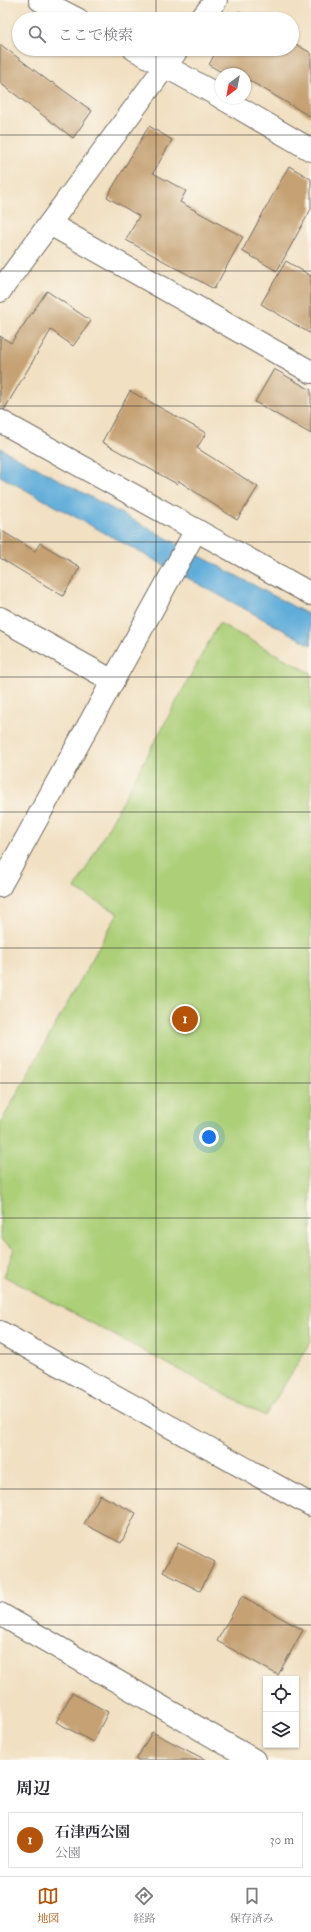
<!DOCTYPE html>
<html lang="ja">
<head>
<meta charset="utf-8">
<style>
	:root { --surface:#fff; --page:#f2f2f3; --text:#2b2b33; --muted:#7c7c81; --line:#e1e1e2; --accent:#b45309 }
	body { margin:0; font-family:"IM FELL Double Pica","Noto Serif JP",serif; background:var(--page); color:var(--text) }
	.controls { position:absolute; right:12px; bottom:12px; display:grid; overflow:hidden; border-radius:0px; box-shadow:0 1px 3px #0004 }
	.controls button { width:36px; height:36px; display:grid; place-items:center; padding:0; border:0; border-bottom:1px solid var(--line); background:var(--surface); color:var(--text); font:20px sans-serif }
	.compass { position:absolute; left:215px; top:68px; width:36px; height:36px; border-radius:50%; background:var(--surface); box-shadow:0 1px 3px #0004; rotate:212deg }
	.you { position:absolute; left:209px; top:1137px; width:14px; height:14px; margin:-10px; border:3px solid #fff; border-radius:50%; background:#1a73e8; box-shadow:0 0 0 6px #1a73e833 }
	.badge { display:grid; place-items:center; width:26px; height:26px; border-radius:50%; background:var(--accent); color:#fff; font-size:13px; font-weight:700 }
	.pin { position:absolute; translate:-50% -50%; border:2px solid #fff; box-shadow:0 1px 4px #0006 }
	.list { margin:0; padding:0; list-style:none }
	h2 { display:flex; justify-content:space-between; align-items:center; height:52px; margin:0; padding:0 16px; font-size:17px }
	h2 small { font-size:13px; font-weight:400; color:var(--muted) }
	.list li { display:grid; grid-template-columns:26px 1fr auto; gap:12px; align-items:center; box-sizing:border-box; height:56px; margin:0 8px 8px; padding:0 8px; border:1px solid var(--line); border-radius:0px }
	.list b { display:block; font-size:15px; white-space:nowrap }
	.list p { margin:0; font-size:13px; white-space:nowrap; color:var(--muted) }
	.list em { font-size:13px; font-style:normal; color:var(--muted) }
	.icon { flex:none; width:22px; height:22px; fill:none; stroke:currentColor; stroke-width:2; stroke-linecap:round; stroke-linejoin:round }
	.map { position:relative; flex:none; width:311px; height:1760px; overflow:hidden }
	.search { position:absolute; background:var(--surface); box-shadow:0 1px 3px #0004; left:12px; right:12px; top:12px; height:44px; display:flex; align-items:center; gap:10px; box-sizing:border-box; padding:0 14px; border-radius:22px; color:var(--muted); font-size:15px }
	.sheet { height:116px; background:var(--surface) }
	nav { display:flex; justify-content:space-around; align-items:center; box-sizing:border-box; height:56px; border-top:1px solid var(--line); background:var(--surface); font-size:11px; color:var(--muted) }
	nav a { display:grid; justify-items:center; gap:2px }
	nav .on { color:var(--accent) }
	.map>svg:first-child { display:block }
	.green { fill:#accf78; stroke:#6c7d52 }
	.water { fill:#61adda; stroke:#466c82 }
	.building { fill:#c5a173 }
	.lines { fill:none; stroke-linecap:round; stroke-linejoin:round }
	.minor-casing { stroke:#706a60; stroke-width:24 }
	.minor { stroke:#fff; stroke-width:22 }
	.grid { fill:none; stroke:#2b2b2b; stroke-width:1; stroke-opacity:0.55 }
</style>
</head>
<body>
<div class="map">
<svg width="311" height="1760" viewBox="0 0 311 1760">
	<rect width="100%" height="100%" fill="#fbf7ec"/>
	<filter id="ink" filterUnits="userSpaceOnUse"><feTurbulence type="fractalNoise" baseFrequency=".025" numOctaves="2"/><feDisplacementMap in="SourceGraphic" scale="8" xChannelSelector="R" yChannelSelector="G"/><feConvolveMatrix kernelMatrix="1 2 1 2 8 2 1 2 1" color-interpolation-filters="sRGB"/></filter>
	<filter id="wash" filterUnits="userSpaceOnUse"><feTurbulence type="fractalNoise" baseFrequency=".012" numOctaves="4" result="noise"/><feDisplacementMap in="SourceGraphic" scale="16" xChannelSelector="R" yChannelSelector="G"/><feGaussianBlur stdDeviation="0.9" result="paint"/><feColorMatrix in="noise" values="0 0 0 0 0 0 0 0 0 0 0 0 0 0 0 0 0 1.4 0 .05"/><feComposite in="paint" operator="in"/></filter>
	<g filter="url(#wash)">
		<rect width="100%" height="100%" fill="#f1e0c2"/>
		<path class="green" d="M 219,623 L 311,673 L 311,1342 L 265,1416 L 4,1276 L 14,1249 L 0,1239 L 0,1124 L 118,913 L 75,889 Z"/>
		<path class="water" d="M 0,448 L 311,616 L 311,645 L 0,476 Z"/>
		<g id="blocks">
			<g class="building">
				<path d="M 239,11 L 252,19 L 234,19 Z"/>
				<path d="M 292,42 L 311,53 L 311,117 L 245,78 L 245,74 L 225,74 L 209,65 L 217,49 L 292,49 Z"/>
				<path d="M 0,44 L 51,83 L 52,82 L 92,111 L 73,138 L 0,83 Z"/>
				<path d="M 149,126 L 172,140 L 153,173 L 186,191 L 180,202 L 243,237 L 214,289 L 126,240 L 139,216 L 107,197 Z"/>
				<path d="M 289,166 L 311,179 L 311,209 L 277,271 L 242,251 Z"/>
				<path d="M 286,261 L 311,276 L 311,334 L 261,304 Z"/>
				<path d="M 47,291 L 91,321 L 73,346 L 51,330 L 4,410 L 0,409 L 0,336 L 11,343 Z"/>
				<path d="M 274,369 L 311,390 L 311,434 L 255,402 Z"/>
				<path d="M 130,391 L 206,433 L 197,448 L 258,487 L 237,520 L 179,481 L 177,484 L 102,442 Z"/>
				<path d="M 0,530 L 35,551 L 40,543 L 80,567 L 63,596 L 0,558 Z"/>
				<path d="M 100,1495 L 136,1513 L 121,1543 L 84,1524 Z"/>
				<path d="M 178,1543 L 215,1562 L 200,1591 L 163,1572 Z"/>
				<path d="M 242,1596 L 303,1630 L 278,1675 L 217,1641 Z"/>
				<path d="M 72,1693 L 108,1712 L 93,1742 L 56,1722 Z"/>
				<path d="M 152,1732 L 206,1760 L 136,1760 Z"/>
			</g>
		</g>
	</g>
	<g filter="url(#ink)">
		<use href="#blocks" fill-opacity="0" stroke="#706a60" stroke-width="1"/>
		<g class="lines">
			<g class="minor-casing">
				<g id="minor">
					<path d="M 40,0 L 77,19"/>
					<path d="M 201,19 L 216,0"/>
					<path d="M 134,49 L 221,97"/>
					<path d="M 222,98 L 311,150"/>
					<path d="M 50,224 L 311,372"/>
					<path d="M 0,291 L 178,49"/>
					<path d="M 0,421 L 311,594"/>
					<path d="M 0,618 L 113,681"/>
					<path d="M 0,886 L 196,530"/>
					<path d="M 0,1332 L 311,1505"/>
					<path d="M 0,1614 L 254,1760"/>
				</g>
			</g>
			<use href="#minor" class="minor"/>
		</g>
	</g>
	<path class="grid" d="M 156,0 L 156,19M 156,49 L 156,1760M 0,135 L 311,135M 0,271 L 311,271M 0,406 L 311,406M 0,542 L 311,542M 0,677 L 311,677M 0,812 L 311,812M 0,948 L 311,948M 0,1083 L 311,1083M 0,1218 L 311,1218M 0,1354 L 311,1354M 0,1489 L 311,1489M 0,1625 L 311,1625"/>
</svg>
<div class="controls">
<button><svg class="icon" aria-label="locate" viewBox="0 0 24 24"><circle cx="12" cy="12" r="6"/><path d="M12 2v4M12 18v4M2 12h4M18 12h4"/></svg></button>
<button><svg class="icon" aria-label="layers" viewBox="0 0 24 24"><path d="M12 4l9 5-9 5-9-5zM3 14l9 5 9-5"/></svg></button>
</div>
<svg class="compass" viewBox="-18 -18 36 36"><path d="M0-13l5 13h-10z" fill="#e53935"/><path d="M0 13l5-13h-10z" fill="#7c7c81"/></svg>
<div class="you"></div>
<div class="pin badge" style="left:185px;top:1019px">1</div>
<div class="search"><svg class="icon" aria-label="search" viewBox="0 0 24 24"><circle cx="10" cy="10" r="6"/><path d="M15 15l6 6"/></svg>ここで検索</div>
</div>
<section class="sheet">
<h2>周辺<small></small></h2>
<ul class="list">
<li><span class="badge">1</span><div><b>石津西公園</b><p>公園</p></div><em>30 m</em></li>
</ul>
</section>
<nav>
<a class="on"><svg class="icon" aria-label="map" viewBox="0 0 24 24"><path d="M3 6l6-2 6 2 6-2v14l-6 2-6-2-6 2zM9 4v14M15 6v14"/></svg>地図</a>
<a><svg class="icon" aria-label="directions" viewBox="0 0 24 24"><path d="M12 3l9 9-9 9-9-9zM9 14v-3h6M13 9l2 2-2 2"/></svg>経路</a>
<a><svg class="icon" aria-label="saved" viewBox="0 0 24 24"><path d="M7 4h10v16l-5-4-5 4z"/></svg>保存済み</a>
</nav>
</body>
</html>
